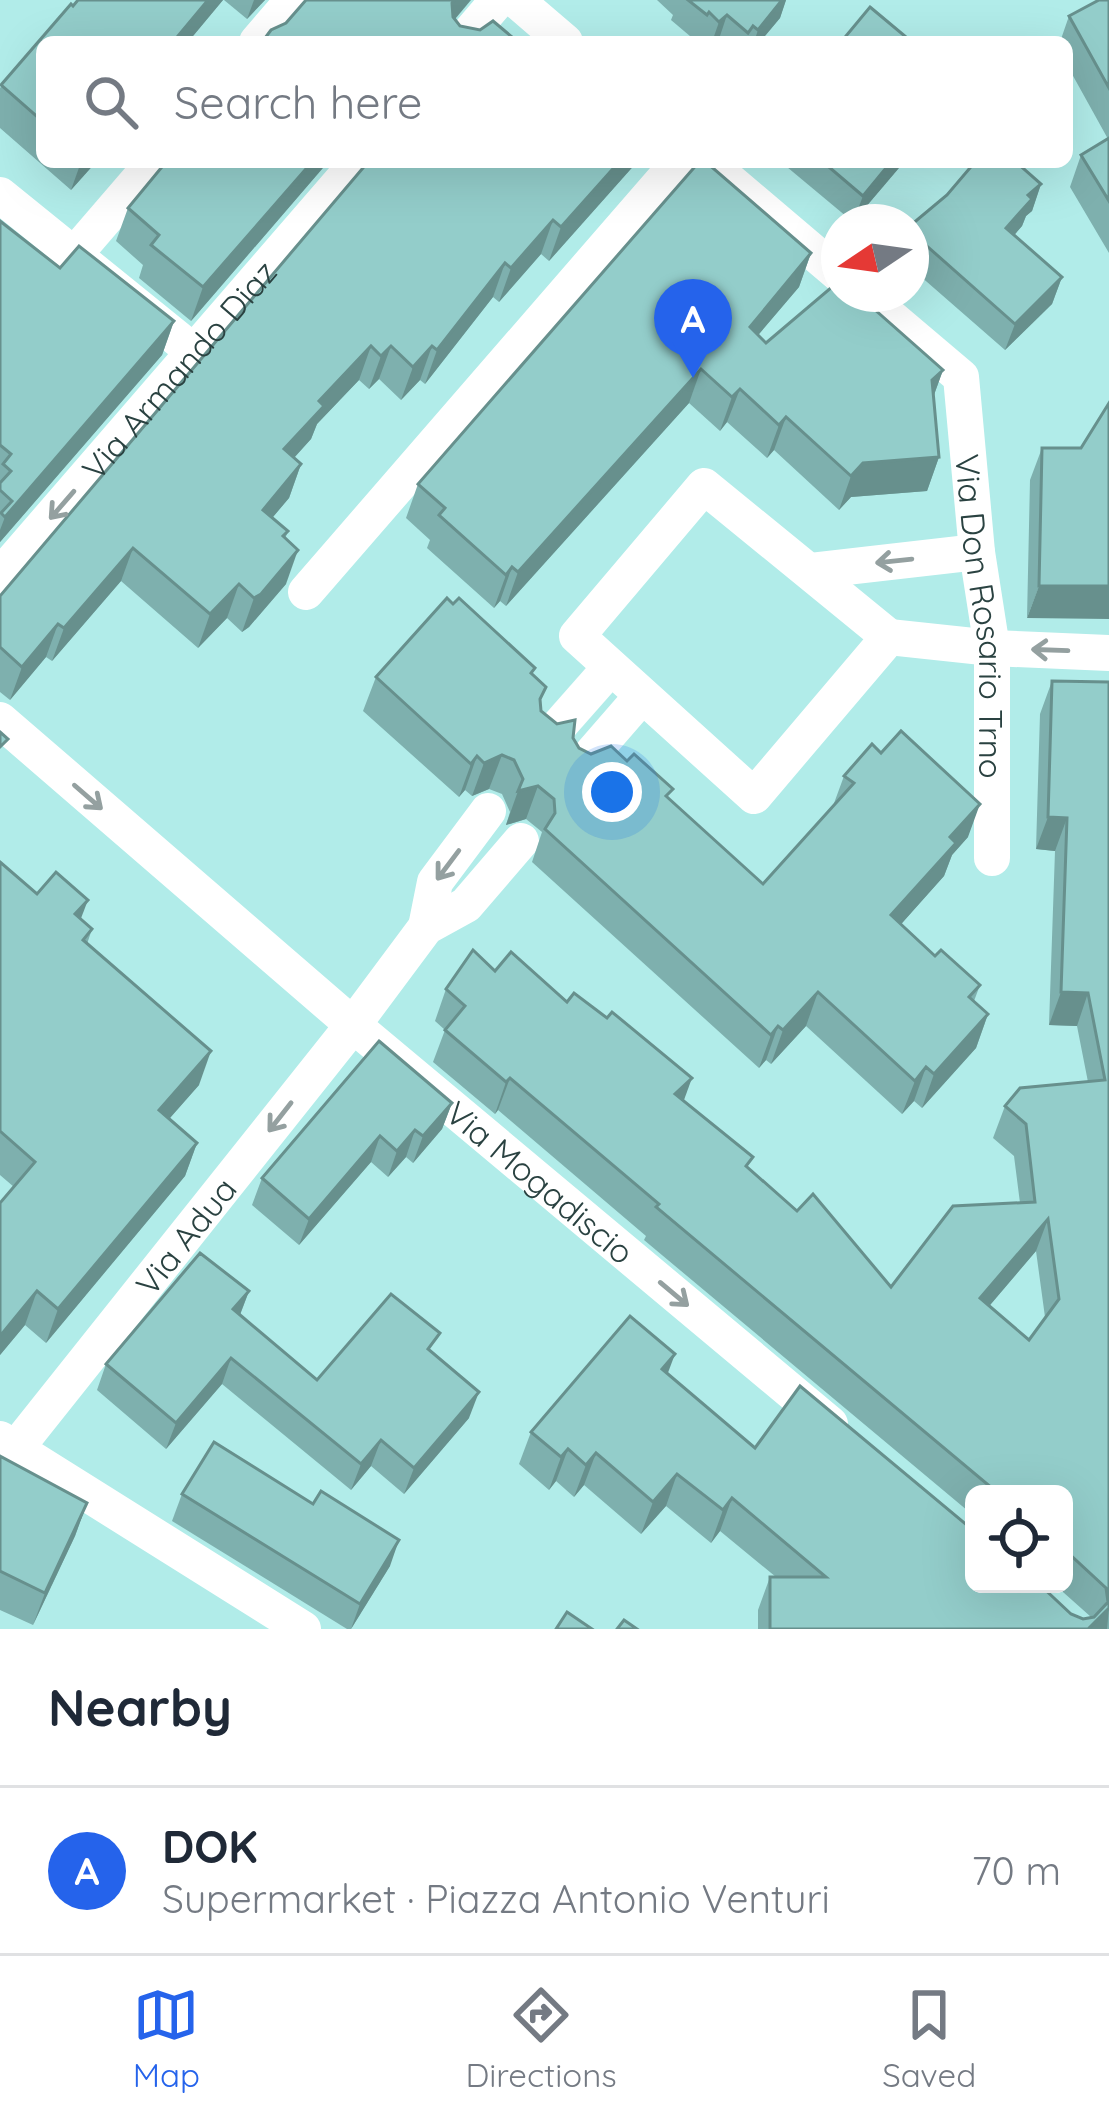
<!DOCTYPE html>
<html lang="en">
<head>
<meta charset="utf-8">
<style>
	:root { --surface:#fff; --page:#f6f6f7; --text:#1f2937; --muted:#747a83; --line:#e0e1e3; --accent:#2563eb }
	body { margin:0; font-family:Quicksand,sans-serif; background:var(--page); color:var(--text) }
	.controls { position:absolute; right:36px; bottom:36px; display:grid; overflow:hidden; border-radius:18px; box-shadow:0 12px 48px #0002 }
	.controls button { width:108px; height:108px; display:grid; place-items:center; padding:0; border:0; border-bottom:3px solid var(--line); background:var(--surface); color:var(--text); font:60px sans-serif }
	.compass { position:absolute; left:821px; top:204px; width:108px; height:108px; border-radius:50%; background:var(--surface); box-shadow:0 12px 48px #0002; rotate:257deg }
	.you { position:absolute; left:612px; top:792px; width:42px; height:42px; margin:-30px; border:9px solid #fff; border-radius:50%; background:#1a73e8; box-shadow:0 0 0 18px #1a73e833 }
	.badge { display:grid; place-items:center; width:78px; height:78px; border-radius:50%; background:var(--accent); color:#fff; font-size:39px; font-weight:700 }
	.pin { position:absolute; translate:-50% -99px; filter:drop-shadow(0 3px 6px #0008) }
	.pin::after { content:''; position:absolute; top:63px; width:42px; height:36px; background:inherit; clip-path:polygon(0 0,100% 0,50% 100%) }
	.list { margin:0; padding:0; list-style:none }
	h2 { display:flex; justify-content:space-between; align-items:center; height:156px; margin:0; padding:0 48px; font-size:51px }
	h2 small { font-size:39px; font-weight:400; color:var(--muted) }
	.list li { display:grid; grid-template-columns:78px 1fr auto; gap:36px; align-items:center; box-sizing:border-box; height:168px; padding:0 48px; border-top:3px solid var(--line) }
	.list b { display:block; font-size:45px; white-space:nowrap }
	.list p { margin:0; font-size:39px; white-space:nowrap; color:var(--muted) }
	.list em { font-size:39px; font-style:normal; color:var(--muted) }
	.icon { flex:none; width:66px; height:66px; fill:none; stroke:currentColor; stroke-width:2; stroke-linecap:round; stroke-linejoin:round }
	.map { position:relative; flex:none; width:1109px; height:1629px; overflow:hidden }
	.search { position:absolute; background:var(--surface); box-shadow:0 12px 48px #0002; left:36px; right:36px; top:36px; height:132px; display:flex; align-items:center; gap:30px; box-sizing:border-box; padding:0 42px; border-radius:18px; color:var(--muted); font-size:45px }
	.sheet { height:324px; background:var(--surface) }
	nav { display:flex; justify-content:space-around; align-items:center; box-sizing:border-box; height:168px; border-top:3px solid var(--line); background:var(--surface); font-size:33px; color:var(--muted) }
	nav a { display:grid; justify-items:center; gap:6px }
	nav .on { color:var(--accent) }
	.map>svg:first-child { display:block }
	.lines { fill:none; stroke-linecap:round; stroke-linejoin:round }
	.street { stroke:#fff; stroke-width:36 }
	.wall { fill:#7eb0ae; fill-rule:evenodd }
	.shaded-wall { fill:#67908d }
	.building { fill:#93cdca; stroke:#67908d; stroke-width:3; fill-rule:evenodd }
	.oneway { stroke:#94a0a0 }
	.labels { text-anchor:middle; dominant-baseline:central; stroke-width:12; stroke-linejoin:round; paint-order:stroke }
	.street-label { font-size:33px; fill:#2a4241; stroke:#b1ece9 }
</style>
</head>
<body>
<div class="map">
<svg width="1109" height="1629" viewBox="0 0 1109 1629">
	<rect width="100%" height="100%" fill="#b1ece9"/>
	<g class="lines">
		<g class="street">
			<path d="M 516,0 L 565,42"/>
			<path d="M 257,42 L 293,0"/>
			<path d="M 462,42 L 498,0"/>
			<path d="M 707,162 L 839,274"/>
			<path d="M 0,195 L 194,352"/>
			<path d="M 74,255 L 154,162"/>
			<path id="s1" d="M 863,294 L 961,377 L 977,552 L 992,648 L 992,858"/>
			<path d="M 704,486 L 889,637 L 754,796 L 577,636 Z"/>
			<path d="M 811,571 L 977,552"/>
			<path id="s2" d="M 0,576 L 358,162"/>
			<path d="M 306,592 L 679,162"/>
			<path d="M 889,637 L 992,648 L 1109,653"/>
			<path id="s3" d="M 0,720 L 353,1025 L 830,1424"/>
			<path d="M 550,736 L 610,668"/>
			<path d="M 582,765 L 642,696"/>
			<path d="M 426,927 L 435,882 L 488,811"/>
			<path d="M 0,1439 L 303,1629"/>
			<path id="s4" d="M 17,1447 L 353,1025 L 426,927 L 466,905 L 521,841"/>
		</g>
	</g>
	<g class="wall">
		<path d="M 78,0 L 223,0 L 188,42 L 42,42 L 42,162 L 96,162 L 71,190 L 0,128 L 0,88 Z"/>
		<path d="M 224,0 L 265,0 L 247,19 Z"/>
		<path d="M 657,0 L 786,0 L 780,18 L 760,42 L 703,42 L 699,39 L 697,42 L 671,20 L 673,15 Z"/>
		<path d="M 1109,0 L 1109,253 L 1070,187 L 1081,155 L 1108,139 L 1067,65 L 1067,42 L 1060,42 L 1069,16 Z"/>
		<path d="M 328,162 L 191,321 L 139,278 L 143,265 L 116,241 L 128,208 Z"/>
		<path d="M 637,162 L 549,261 L 541,254 L 499,302 L 493,297 L 425,384 L 420,380 L 401,400 L 379,379 L 369,389 L 359,380 L 317,424 L 311,439 L 294,458 L 301,464 L 289,498 L 272,518 L 288,531 L 285,539 L 286,584 L 249,627 L 242,632 L 227,618 L 198,648 L 121,581 L 52,661 L 46,657 L 10,700 L 0,692 L 0,596 Z"/>
		<path d="M 781,162 L 904,162 L 853,222 Z"/>
		<path d="M 1041,184 L 1032,211 L 1026,216 L 1022,226 L 1014,235 L 1062,277 L 1052,304 L 1005,350 L 911,268 L 911,225 Z"/>
		<path d="M 0,221 L 60,268 L 174,321 L 162,355 L 0,542 Z"/>
		<path d="M 811,253 L 799,287 L 758,335 L 766,343 L 943,370 L 934,395 L 939,457 L 927,491 L 851,497 L 839,510 L 774,450 L 767,458 L 727,422 L 720,431 L 689,403 L 506,606 L 500,601 L 494,608 L 427,548 L 430,540 L 406,518 L 418,484 Z"/>
		<path d="M 1109,403 L 1027,618 L 1030,480 L 1042,448 L 1081,448 Z"/>
		<path d="M 533,675 L 546,687 L 540,702 L 541,711 L 573,738 L 579,748 L 669,798 L 763,884 L 833,806 L 844,776 L 968,837 L 952,855 L 944,876 L 901,924 L 935,956 L 980,985 L 974,1001 L 988,1014 L 976,1048 L 922,1108 L 914,1101 L 902,1114 L 806,1026 L 771,1064 L 766,1060 L 759,1068 L 532,862 L 542,832 L 526,819 L 506,825 L 510,812 L 502,794 L 489,789 L 472,796 L 465,790 L 459,797 L 363,711 L 376,677 Z"/>
		<path d="M 1052,681 L 1109,682 L 1109,1629 L 758,1629 L 758,1610 L 770,1577 L 776,1577 L 720,1531 L 711,1543 L 666,1506 L 641,1534 L 584,1485 L 574,1497 L 556,1481 L 549,1490 L 519,1464 L 531,1432 L 668,1373 L 755,1448 L 1071,1614 L 1083,1619 L 1091,1617 L 1054,1584 L 1064,1584 L 1064,1494 L 974,1494 L 974,1516 L 644,1240 L 646,1236 L 498,1110 L 495,1114 L 433,1062 L 445,1030 L 435,1021 L 446,989 L 495,971 L 567,1002 L 684,1101 L 748,1169 L 797,1211 L 891,1287 L 1020,1203 L 1014,1156 L 993,1138 L 1005,1106 L 1088,1082 L 1077,1026 L 1049,1025 L 1055,851 L 1036,849 L 1040,714 ZM 1036,1251 L 1045,1317 L 1029,1340 L 989,1306 Z"/>
		<path d="M 0,862 L 37,894 L 81,919 L 92,929 L 87,944 L 199,1085 L 169,1119 L 197,1143 L 185,1176 L 46,1343 L 25,1325 L 0,1355 L 0,1203 L 14,1187 L 0,1175 Z"/>
		<path d="M 452,1103 L 442,1129 L 413,1163 L 406,1157 L 388,1177 L 371,1162 L 299,1245 L 252,1205 L 262,1178 Z"/>
		<path d="M 249,1291 L 240,1315 L 317,1380 L 433,1353 L 469,1418 L 404,1494 L 371,1466 L 351,1490 L 222,1384 L 166,1449 L 97,1390 L 106,1364 Z"/>
		<path d="M 0,1456 L 87,1503 L 75,1536 L 33,1625 L 0,1610 Z"/>
		<path d="M 182,1494 L 390,1566 L 351,1629 L 347,1629 L 172,1521 Z"/>
	</g>
	<g class="shaded-wall">
		<path d="M 208,0 L 223,0 L 188,42 L 173,42 Z"/>
		<path d="M 254,0 L 265,0 L 247,19 Z"/>
		<path d="M 455,0 L 471,0 L 440,37 L 452,3 Z"/>
		<path d="M 782,0 L 786,0 L 780,18 L 760,42 L 754,42 L 758,30 Z"/>
		<path d="M 727,15 L 718,42 L 712,42 L 719,22 Z"/>
		<path d="M 81,162 L 96,162 L 71,190 Z"/>
		<path d="M 312,162 L 328,162 L 191,321 L 203,287 Z"/>
		<path d="M 619,162 L 637,162 L 549,261 L 561,227 Z"/>
		<path d="M 891,162 L 904,162 L 853,222 L 863,196 Z"/>
		<path d="M 1041,184 L 1032,211 L 1026,216 L 1022,226 L 997,255 L 1006,228 L 1028,195 Z"/>
		<path d="M 553,220 L 541,254 L 499,302 L 511,268 Z"/>
		<path d="M 811,253 L 799,287 L 737,360 L 750,327 Z"/>
		<path d="M 505,263 L 493,297 L 425,384 L 437,350 Z"/>
		<path d="M 1062,277 L 1052,304 L 1005,350 L 1015,324 Z"/>
		<path d="M 174,321 L 162,355 L 0,542 L 0,530 L 5,517 Z"/>
		<path d="M 371,346 L 359,380 L 317,424 L 311,439 L 272,482 L 284,449 L 319,401 Z"/>
		<path d="M 391,346 L 379,379 L 369,389 L 381,356 Z"/>
		<path d="M 432,346 L 420,380 L 401,400 L 413,367 Z"/>
		<path d="M 701,369 L 689,403 L 506,606 L 518,572 Z"/>
		<path d="M 943,370 L 931,403 L 932,380 Z"/>
		<path d="M 740,389 L 727,422 L 720,431 L 732,397 Z"/>
		<path d="M 786,417 L 774,450 L 767,458 L 779,425 Z"/>
		<path d="M 939,457 L 927,491 L 851,497 L 839,510 L 851,476 L 863,463 Z"/>
		<path d="M 301,464 L 289,498 L 251,543 L 263,510 Z"/>
		<path d="M 133,548 L 121,581 L 52,661 L 64,628 Z"/>
		<path d="M 298,550 L 286,584 L 249,627 L 242,632 L 254,598 Z"/>
		<path d="M 512,567 L 500,601 L 494,608 L 506,575 Z"/>
		<path d="M 239,584 L 227,618 L 198,648 L 210,614 Z"/>
		<path d="M 1039,586 L 1109,586 L 1109,619 L 1027,618 Z"/>
		<path d="M 58,624 L 46,657 L 10,700 L 22,667 Z"/>
		<path d="M 502,755 L 489,789 L 472,796 L 484,763 Z"/>
		<path d="M 477,756 L 465,790 L 459,797 L 471,764 Z"/>
		<path d="M 538,786 L 526,819 L 506,825 L 518,791 Z"/>
		<path d="M 980,804 L 968,837 L 952,855 L 944,876 L 879,949 L 891,915 L 950,837 Z"/>
		<path d="M 1048,817 L 1067,818 L 1055,851 L 1036,849 Z"/>
		<path d="M 88,900 L 75,934 L 75,914 Z"/>
		<path d="M 818,992 L 806,1026 L 771,1064 L 783,1030 Z"/>
		<path d="M 1061,992 L 1088,993 L 1077,1026 L 1049,1025 Z"/>
		<path d="M 988,1014 L 976,1048 L 922,1108 L 934,1074 Z"/>
		<path d="M 778,1026 L 766,1060 L 759,1068 L 771,1035 Z"/>
		<path d="M 211,1051 L 199,1085 L 147,1144 L 159,1110 Z"/>
		<path d="M 926,1067 L 914,1101 L 902,1114 L 915,1081 Z"/>
		<path d="M 510,1078 L 498,1110 L 495,1114 L 506,1082 Z"/>
		<path d="M 692,1078 L 680,1111 L 675,1094 Z"/>
		<path d="M 452,1103 L 442,1129 L 413,1163 L 423,1136 Z"/>
		<path d="M 415,1130 L 406,1157 L 388,1177 L 397,1151 Z"/>
		<path d="M 380,1136 L 371,1162 L 299,1245 L 309,1219 Z"/>
		<path d="M 197,1143 L 185,1176 L 46,1343 L 58,1309 Z"/>
		<path d="M 1048,1219 L 1036,1251 L 968,1331 L 980,1298 Z"/>
		<path d="M 37,1291 L 25,1325 L 0,1355 L 0,1336 Z"/>
		<path d="M 249,1291 L 239,1317 L 233,1309 Z"/>
		<path d="M 675,1354 L 663,1386 L 662,1369 Z"/>
		<path d="M 231,1358 L 222,1384 L 166,1449 L 176,1423 Z"/>
		<path d="M 479,1392 L 469,1418 L 404,1494 L 414,1468 Z"/>
		<path d="M 381,1440 L 371,1466 L 351,1490 L 361,1464 Z"/>
		<path d="M 568,1449 L 556,1481 L 549,1490 L 561,1457 Z"/>
		<path d="M 596,1453 L 584,1485 L 574,1497 L 586,1465 Z"/>
		<path d="M 677,1474 L 666,1506 L 641,1534 L 653,1502 Z"/>
		<path d="M 732,1498 L 720,1531 L 711,1543 L 723,1510 Z"/>
		<path d="M 87,1503 L 75,1536 L 33,1625 L 45,1593 Z"/>
		<path d="M 399,1540 L 390,1566 L 351,1629 L 360,1604 Z"/>
		<path d="M 1109,1608 L 1107,1629 L 1088,1629 Z"/>
	</g>
	<g class="building">
		<path d="M 78,0 L 208,0 L 173,42 L 42,42 L 42,121 L 1,85 L 71,4 L 73,6 Z"/>
		<path d="M 306,0 L 455,0 L 452,3 L 453,17 L 460,26 L 480,30 L 493,21 L 518,42 L 262,42 L 271,30 L 286,23 Z"/>
		<path d="M 688,0 L 782,0 L 758,30 L 753,26 L 748,33 L 727,15 L 719,22 L 709,12 L 707,15 Z"/>
		<path d="M 1099,0 L 1109,0 L 1109,88 L 1069,16 Z"/>
		<path d="M 870,7 L 912,42 L 841,42 Z"/>
		<path d="M 1109,138 L 1109,201 L 1081,155 Z"/>
		<path d="M 166,162 L 312,162 L 203,287 L 151,245 L 159,235 L 128,208 Z"/>
		<path d="M 368,162 L 619,162 L 561,227 L 553,220 L 511,268 L 505,263 L 437,350 L 432,346 L 413,367 L 391,346 L 381,356 L 371,346 L 319,401 L 324,406 L 284,449 L 301,464 L 263,510 L 288,531 L 283,536 L 298,550 L 261,594 L 254,598 L 239,584 L 210,614 L 133,548 L 64,628 L 58,624 L 22,667 L 0,647 L 0,596 Z"/>
		<path d="M 699,162 L 706,162 L 811,253 L 750,327 L 766,343 L 839,281 L 839,294 L 857,294 L 943,370 L 932,380 L 939,457 L 863,463 L 851,476 L 786,417 L 779,425 L 740,389 L 732,397 L 701,369 L 518,572 L 512,567 L 506,575 L 439,515 L 445,508 L 418,484 Z"/>
		<path d="M 823,162 L 891,162 L 863,196 Z"/>
		<path d="M 975,162 L 1016,162 L 1041,184 L 1028,195 L 1032,199 L 1006,228 L 1062,277 L 1015,324 L 911,232 L 911,225 L 947,195 Z"/>
		<path d="M 0,221 L 60,268 L 79,246 L 174,321 L 5,517 L 1,513 L 12,501 L 0,490 L 0,483 L 11,471 L 3,464 L 11,454 L 0,445 Z"/>
		<path d="M 1109,403 L 1109,586 L 1039,586 L 1042,448 L 1081,448 Z"/>
		<path d="M 447,598 L 453,604 L 459,598 L 535,668 L 531,673 L 546,687 L 540,699 L 541,711 L 557,724 L 575,720 L 573,738 L 579,748 L 591,754 L 611,746 L 627,761 L 634,754 L 673,789 L 666,796 L 763,884 L 854,783 L 844,776 L 872,744 L 881,753 L 901,731 L 980,804 L 950,837 L 956,843 L 891,915 L 935,956 L 941,950 L 980,985 L 969,997 L 988,1014 L 934,1074 L 926,1067 L 915,1081 L 818,992 L 783,1030 L 778,1026 L 771,1035 L 545,829 L 555,813 L 554,799 L 538,786 L 518,791 L 523,779 L 514,760 L 502,755 L 484,763 L 477,756 L 471,764 L 376,677 Z"/>
		<path d="M 1052,681 L 1109,682 L 1109,1608 L 1088,1629 L 770,1629 L 770,1577 L 826,1577 L 732,1498 L 723,1510 L 677,1474 L 653,1502 L 596,1453 L 586,1465 L 568,1449 L 561,1457 L 531,1432 L 630,1316 L 675,1354 L 662,1369 L 755,1448 L 800,1386 L 974,1531 L 974,1584 L 1039,1584 L 1071,1614 L 1083,1619 L 1094,1617 L 1108,1602 L 1106,1588 L 1064,1549 L 1064,1494 L 999,1494 L 656,1207 L 659,1204 L 510,1078 L 506,1082 L 445,1030 L 465,1006 L 446,989 L 473,950 L 495,971 L 511,952 L 567,1002 L 574,993 L 607,1018 L 612,1012 L 692,1078 L 675,1094 L 753,1157 L 746,1166 L 797,1211 L 813,1194 L 891,1287 L 953,1206 L 1035,1202 L 1026,1124 L 1005,1106 L 1020,1088 L 1105,1080 L 1088,993 L 1061,992 L 1067,818 L 1048,817 ZM 1048,1219 L 1059,1299 L 1029,1340 L 980,1298 Z"/>
		<path d="M 0,732 L 8,739 L 0,747 Z"/>
		<path d="M 0,862 L 37,894 L 56,872 L 88,900 L 75,914 L 92,929 L 83,940 L 211,1051 L 159,1110 L 197,1143 L 58,1309 L 37,1291 L 0,1336 L 0,1203 L 35,1162 L 0,1131 Z"/>
		<path d="M 379,1041 L 452,1103 L 423,1136 L 415,1130 L 397,1151 L 380,1136 L 309,1219 L 262,1178 Z"/>
		<path d="M 200,1253 L 249,1291 L 233,1309 L 317,1380 L 391,1294 L 440,1333 L 428,1349 L 479,1392 L 414,1468 L 381,1440 L 361,1464 L 231,1358 L 176,1423 L 106,1364 Z"/>
		<path d="M 214,1442 L 313,1504 L 321,1491 L 399,1540 L 360,1604 L 182,1494 Z"/>
		<path d="M 0,1456 L 87,1503 L 45,1593 L 0,1571 Z"/>
		<path d="M 567,1612 L 592,1629 L 556,1629 Z"/>
		<path d="M 624,1620 L 637,1629 L 617,1629 Z"/>
	</g>
	<defs><path id="oneway-shaft" d="M-6 0H5M1.5-3L5.5 0L1.5 3" fill="none" stroke-width="1.6" stroke-linecap="round" stroke-linejoin="round" transform="scale(3)"/></defs>
	<g class="oneway">
		<use href="#oneway-shaft" transform="translate(62 505) rotate(131)"/>
		<use href="#oneway-shaft" transform="translate(894 561) rotate(174)"/>
		<use href="#oneway-shaft" transform="translate(1050 650) rotate(-178)"/>
		<use href="#oneway-shaft" transform="translate(88 797) rotate(41)"/>
		<use href="#oneway-shaft" transform="translate(448 865) rotate(127)"/>
		<use href="#oneway-shaft" transform="translate(280 1117) rotate(128)"/>
		<use href="#oneway-shaft" transform="translate(674 1294) rotate(40)"/>
	</g>
	<g class="labels">
		<g class="street-label">
			<text stroke="none"><textPath href="#s2" startOffset="273">Via Armando Diaz</textPath></text>
			<text stroke="none"><textPath href="#s1" startOffset="369">Via Don Rosario Trno</textPath></text>
			<text stroke="none"><textPath href="#s3" startOffset="711">Via Mogadiscio</textPath></text>
			<text stroke="none"><textPath href="#s4" startOffset="270">Via Adua</textPath></text>
		</g>
	</g>
</svg>
<div class="controls">
<button><svg class="icon" aria-label="locate" viewBox="0 0 24 24"><circle cx="12" cy="12" r="6"/><path d="M12 2v4M12 18v4M2 12h4M18 12h4"/></svg></button>
</div>
<svg class="compass" viewBox="-18 -18 36 36"><path d="M0-13l5 13h-10z" fill="#e53935"/><path d="M0 13l5-13h-10z" fill="#747a83"/></svg>
<div class="you"></div>
<div class="pin badge" style="left:693px;top:378px">A</div>
<div class="search"><svg class="icon" aria-label="search" viewBox="0 0 24 24"><circle cx="10" cy="10" r="6"/><path d="M15 15l6 6"/></svg>Search here</div>
</div>
<section class="sheet">
<h2>Nearby<small></small></h2>
<ul class="list">
<li><span class="badge">A</span><div><b>DOK</b><p>Supermarket · Piazza Antonio Venturi</p></div><em>70 m</em></li>
</ul>
</section>
<nav>
<a class="on"><svg class="icon" aria-label="map" viewBox="0 0 24 24"><path d="M3 6l6-2 6 2 6-2v14l-6 2-6-2-6 2zM9 4v14M15 6v14"/></svg>Map</a>
<a><svg class="icon" aria-label="directions" viewBox="0 0 24 24"><path d="M12 3l9 9-9 9-9-9zM9 14v-3h6M13 9l2 2-2 2"/></svg>Directions</a>
<a><svg class="icon" aria-label="saved" viewBox="0 0 24 24"><path d="M7 4h10v16l-5-4-5 4z"/></svg>Saved</a>
</nav>
</body>
</html>
